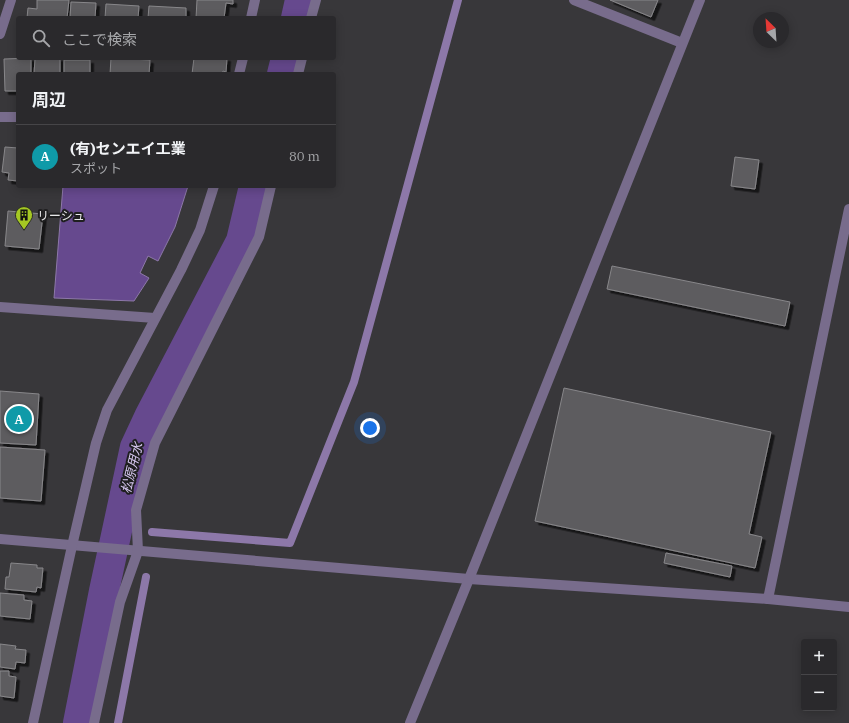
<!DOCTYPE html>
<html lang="ja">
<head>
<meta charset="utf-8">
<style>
	:root { --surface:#2a292c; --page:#363538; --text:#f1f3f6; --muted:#a5a6a9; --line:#464548; --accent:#bca0f2 }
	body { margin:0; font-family:"IBM Plex Serif","Noto Sans JP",serif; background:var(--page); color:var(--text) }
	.controls { position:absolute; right:12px; bottom:12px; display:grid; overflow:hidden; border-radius:4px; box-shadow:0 2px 10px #0003 }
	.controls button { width:36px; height:36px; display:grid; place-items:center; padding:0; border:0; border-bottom:1px solid var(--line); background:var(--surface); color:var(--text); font:20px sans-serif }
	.compass { position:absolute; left:753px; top:12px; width:36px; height:36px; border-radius:50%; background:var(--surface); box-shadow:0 2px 10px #0003; rotate:335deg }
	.you { position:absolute; left:370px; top:428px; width:14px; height:14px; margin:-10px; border:3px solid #fff; border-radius:50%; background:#1a73e8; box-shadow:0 0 0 6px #1a73e833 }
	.badge { display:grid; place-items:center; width:26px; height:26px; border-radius:50%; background:var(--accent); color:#fff; font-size:13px; font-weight:700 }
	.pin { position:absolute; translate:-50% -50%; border:2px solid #fff; box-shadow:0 1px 4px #0006 }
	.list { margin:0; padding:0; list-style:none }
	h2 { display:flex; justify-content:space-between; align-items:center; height:52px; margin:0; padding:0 16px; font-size:17px }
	h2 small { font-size:13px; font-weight:400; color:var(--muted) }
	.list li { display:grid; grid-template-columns:26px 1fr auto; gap:12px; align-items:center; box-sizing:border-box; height:64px; padding:0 16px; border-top:1px solid var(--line) }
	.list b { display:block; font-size:15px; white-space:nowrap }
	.list p { margin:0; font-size:13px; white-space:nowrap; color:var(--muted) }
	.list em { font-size:13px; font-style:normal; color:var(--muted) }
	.icon { flex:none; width:22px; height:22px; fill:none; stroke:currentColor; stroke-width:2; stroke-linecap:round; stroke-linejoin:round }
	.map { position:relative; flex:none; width:849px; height:723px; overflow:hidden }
	.search { position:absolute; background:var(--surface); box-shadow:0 2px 10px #0003; left:16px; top:16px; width:320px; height:44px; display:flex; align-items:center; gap:10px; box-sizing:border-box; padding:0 14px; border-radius:4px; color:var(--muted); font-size:15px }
	.panel { position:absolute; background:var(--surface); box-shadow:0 2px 10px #0003; left:16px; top:72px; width:320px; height:116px; border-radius:4px }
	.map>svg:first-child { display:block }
	.water { fill:#66498e; stroke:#8d78a9 }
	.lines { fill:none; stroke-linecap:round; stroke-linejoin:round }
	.stream { stroke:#8d78a9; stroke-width:8 }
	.canal { stroke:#66498e; stroke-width:30 }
	.building { fill:#5d5c5f; stroke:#88878a; filter:url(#shadow) }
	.minor { stroke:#786c8c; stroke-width:10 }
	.labels { text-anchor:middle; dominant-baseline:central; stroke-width:4; stroke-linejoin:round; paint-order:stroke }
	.poi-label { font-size:12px; fill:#e7e7e8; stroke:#1f1f20; text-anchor:start }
	.water-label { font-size:13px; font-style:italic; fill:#d7c8f0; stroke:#1f1f20 }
</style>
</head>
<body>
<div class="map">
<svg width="849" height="723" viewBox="0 0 849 723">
	<defs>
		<filter id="shadow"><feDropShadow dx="3.5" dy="3.5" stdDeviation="0" flood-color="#0009"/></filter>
	</defs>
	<rect width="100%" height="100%" fill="#38373a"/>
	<path class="water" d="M 63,186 L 188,186 L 175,227 L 158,261 L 148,256 L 140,273 L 149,278 L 134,301 L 54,298 Z"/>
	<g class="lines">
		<g class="stream">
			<path d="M 152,532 L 290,543 L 354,382 L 458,0"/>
			<path d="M 118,723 L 146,577"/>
		</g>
		<g class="canal">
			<path d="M 296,18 L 300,0"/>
			<path d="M 282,74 L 286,58"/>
			<path d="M 78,723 L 104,591 L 135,447 L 149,417 L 241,241 L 254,186"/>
		</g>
	</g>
	<g class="building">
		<path d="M 37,0 L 69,0 L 67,18 L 27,18 L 28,8 L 37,9 Z"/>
		<path d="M 197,0 L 233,0 L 233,4 L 226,3 L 224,18 L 196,18 Z"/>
		<path d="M 610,0 L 658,0 L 651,17 Z"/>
		<path d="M 71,2 L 96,3 L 95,18 L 70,18 Z"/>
		<path d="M 106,4 L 139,6 L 138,18 L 105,18 Z"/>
		<path d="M 149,6 L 186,8 L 186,18 L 148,18 Z"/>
		<path d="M 31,58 L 31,74 L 18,74 L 18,91 L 5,91 L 4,59 Z"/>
		<path d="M 60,58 L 60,74 L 34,74 L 35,59 Z"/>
		<path d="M 111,58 L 150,60 L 149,74 L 110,74 Z"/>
		<path d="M 194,58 L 227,58 L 226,72 L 223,71 L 222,74 L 192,74 Z"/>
		<rect x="64" y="60" width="26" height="14"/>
		<path d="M 5,147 L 18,148 L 18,181 L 8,180 L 9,173 L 2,172 Z"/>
		<path d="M 735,157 L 759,160 L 755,189 L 731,186 Z"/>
		<path d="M 8,211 L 43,214 L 39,249 L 5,246 Z"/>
		<path d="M 612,266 L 790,302 L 785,326 L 607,289 Z"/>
		<path d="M 564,388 L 771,432 L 749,534 L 762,537 L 755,568 L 535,521 Z"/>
		<path d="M 0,391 L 39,394 L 36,445 L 0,443 Z"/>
		<path d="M 0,447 L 45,450 L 41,501 L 0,498 Z"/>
		<path d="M 666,553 L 732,566 L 730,577 L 664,563 Z"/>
		<path d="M 11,563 L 37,565 L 37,568 L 43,568 L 41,588 L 37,587 L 36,592 L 5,589 L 6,577 L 9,577 Z"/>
		<path d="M 0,593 L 24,595 L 24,600 L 32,601 L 30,619 L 0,616 Z"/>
		<path d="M 0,644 L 16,646 L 15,649 L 26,650 L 25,663 L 16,662 L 15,669 L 0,667 Z"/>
		<path d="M 0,671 L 9,671 L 9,676 L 16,677 L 14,698 L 0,696 Z"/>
	</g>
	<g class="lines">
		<g class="minor">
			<path d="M 574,0 L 682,43"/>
			<path d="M 251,18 L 255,0"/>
			<path d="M 311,18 L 316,0"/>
			<path d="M 0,34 L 11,0"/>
			<path d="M 239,74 L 243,58"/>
			<path d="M 298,74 L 302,58"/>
			<path d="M 0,117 L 18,117"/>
			<path d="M 0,307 L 155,318"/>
			<path d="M 0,539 L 469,579 L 768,599 L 849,607"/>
			<path d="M 768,599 L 849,209"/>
			<path d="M 33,723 L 72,546 L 96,443 L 107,410 L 181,270 L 200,230 L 214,186"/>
			<path d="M 94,723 L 120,602 L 138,551 L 136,510 L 155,443 L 259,237 L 271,186"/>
			<path d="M 410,723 L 469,579 L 700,0"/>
		</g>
	</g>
	<defs>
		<g id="building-pin" transform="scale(0.9)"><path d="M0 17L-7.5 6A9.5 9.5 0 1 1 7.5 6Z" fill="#a5c823" stroke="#1f1f20"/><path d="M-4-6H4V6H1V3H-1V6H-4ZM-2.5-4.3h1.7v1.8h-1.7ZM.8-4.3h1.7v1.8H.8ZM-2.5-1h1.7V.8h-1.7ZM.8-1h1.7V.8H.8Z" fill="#111"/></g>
	</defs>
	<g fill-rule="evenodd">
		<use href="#building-pin" x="24" y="215"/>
	</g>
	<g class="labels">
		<g class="poi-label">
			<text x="37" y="215">リーシュ</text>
		</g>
		<g class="water-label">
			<text transform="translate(132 468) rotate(-76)">松原用水</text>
		</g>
	</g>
</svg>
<div class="controls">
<button>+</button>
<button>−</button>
</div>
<svg class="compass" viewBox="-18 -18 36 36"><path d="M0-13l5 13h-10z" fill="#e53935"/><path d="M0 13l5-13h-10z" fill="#a5a6a9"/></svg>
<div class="you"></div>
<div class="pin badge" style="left:19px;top:419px;background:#0f9aa8">A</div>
<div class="search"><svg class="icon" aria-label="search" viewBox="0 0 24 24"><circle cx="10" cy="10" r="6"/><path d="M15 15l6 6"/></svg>ここで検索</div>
<section class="panel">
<h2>周辺<small></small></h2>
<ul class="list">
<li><span class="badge" style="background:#0f9aa8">A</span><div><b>(有)センエイ工業</b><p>スポット</p></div><em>80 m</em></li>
</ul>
</section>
</div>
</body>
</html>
